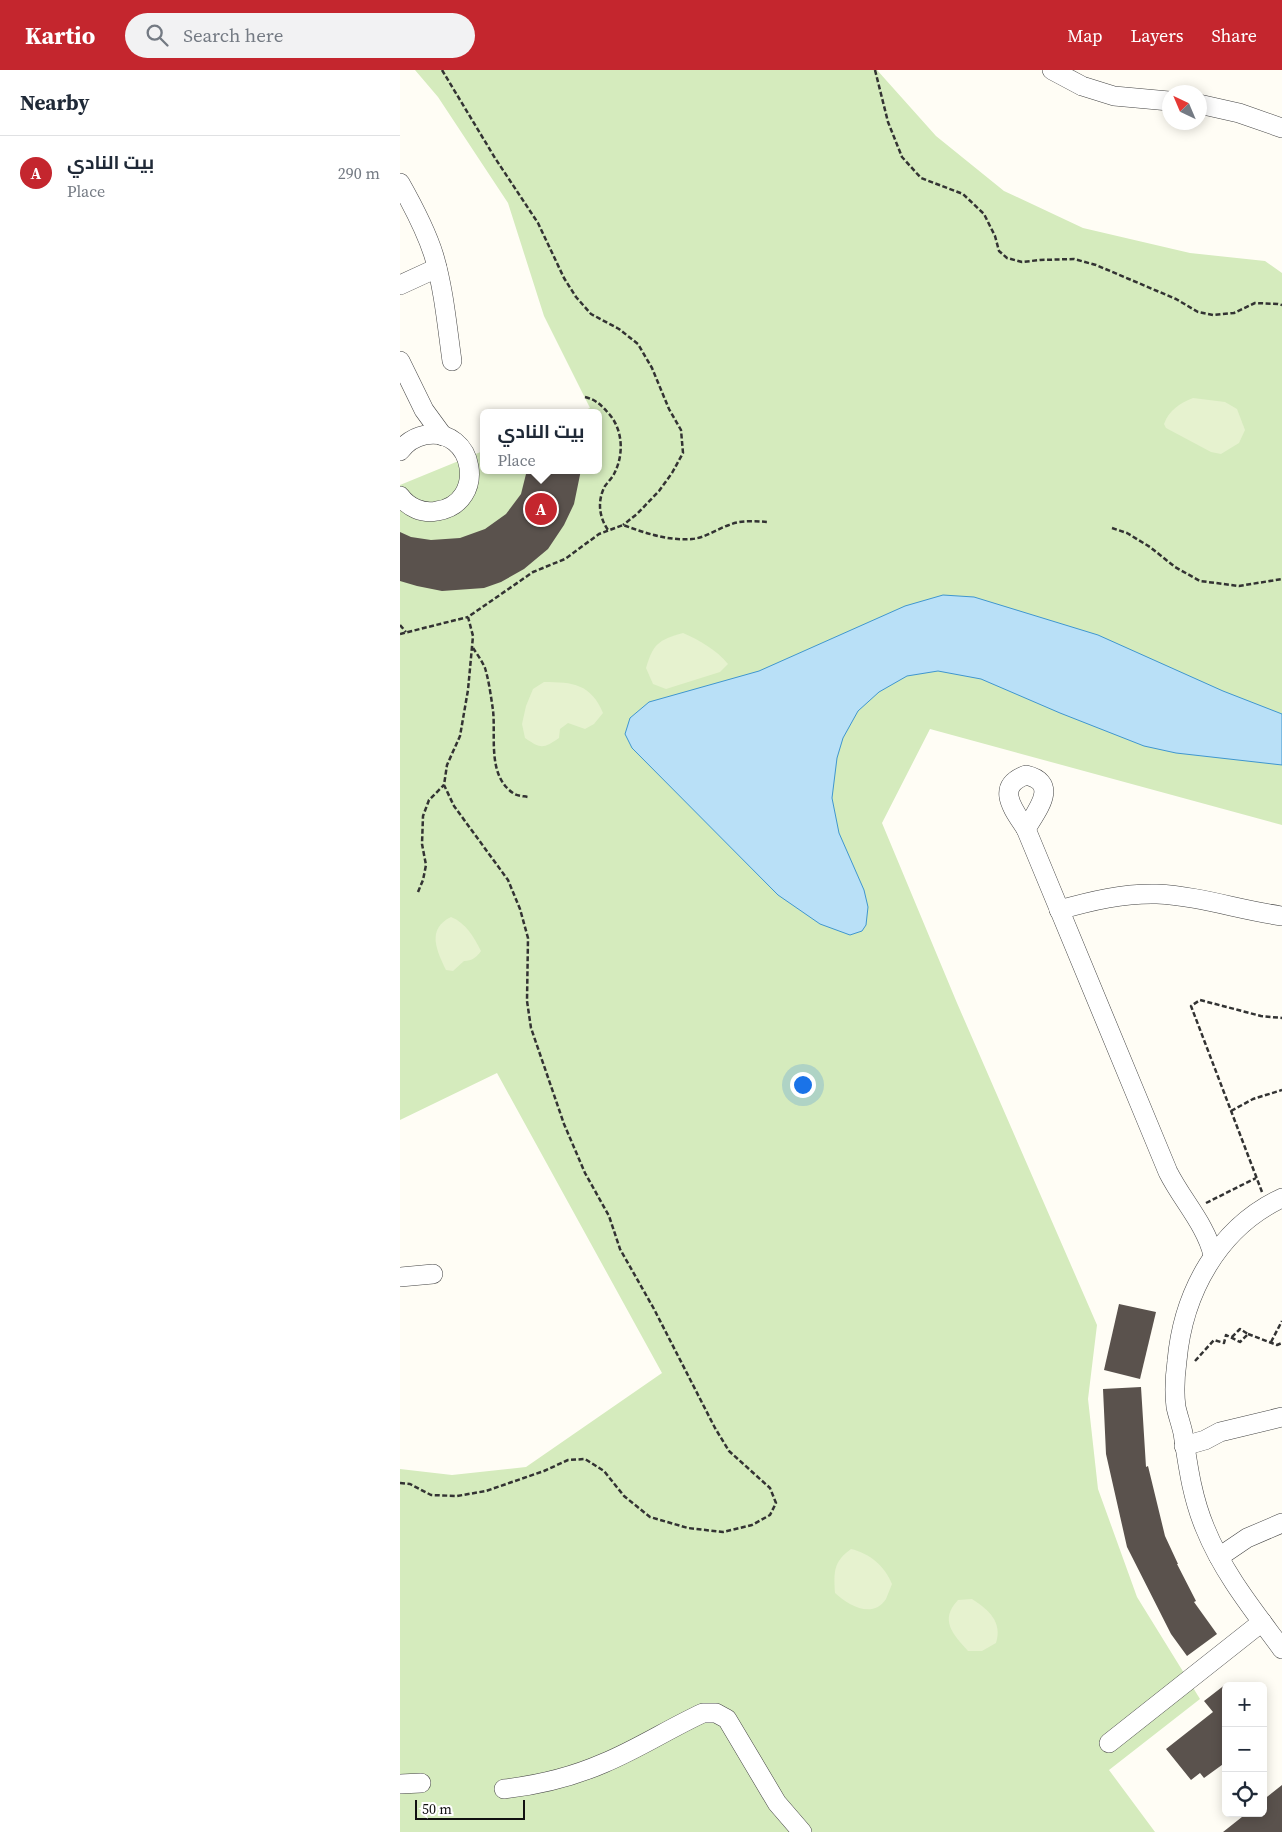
<!DOCTYPE html>
<html lang="en">
<head>
<meta charset="utf-8">
<style>
	:root { --surface:#fff; --page:#f2f2f3; --text:#1f2937; --muted:#747a83; --line:#e0e1e3; --accent:#c4262e }
	body { margin:0; font-family:"Source Serif 4",Cairo,serif; background:var(--page); color:var(--text) }
	.controls { position:absolute; right:15px; bottom:15px; display:grid; overflow:hidden; border-radius:8px; box-shadow:0 2px 12px #0003 }
	.controls button { width:45px; height:45px; display:grid; place-items:center; padding:0; border:0; border-bottom:1px solid var(--line); background:var(--surface); color:var(--text); font:25px sans-serif }
	.compass { position:absolute; left:762px; top:15px; width:45px; height:45px; border-radius:50%; background:var(--surface); box-shadow:0 2px 12px #0003; rotate:316deg }
	.scale { position:absolute; left:15px; bottom:12px; width:110px; box-sizing:border-box; padding-left:5px; border:2px solid #111; border-top:0; font-size:14px; line-height:18px; white-space:nowrap; color:#111; -webkit-text-stroke:4px #fff; paint-order:stroke }
	.you { position:absolute; left:402px; top:1014px; width:18px; height:18px; margin:-12px; border:4px solid #fff; border-radius:50%; background:#1a73e8; box-shadow:0 0 0 8px #1a73e833 }
	.badge { display:grid; place-items:center; width:32px; height:32px; border-radius:50%; background:var(--accent); color:#fff; font-size:16px; font-weight:700 }
	.pin { position:absolute; translate:-50% -50%; border:2px solid #fff; box-shadow:0 1px 5px #0006 }
	.popup { position:absolute; left:80px; top:339px; width:122px; height:65px; box-sizing:border-box; display:grid; place-content:center; border-radius:8px; background:var(--surface); filter:drop-shadow(0 1px 4px #0005); font-size:16px; white-space:nowrap; color:var(--muted) }
	.popup b { font-size:19px; color:var(--text) }
	.popup::after { content:''; position:absolute; left:50%; top:100%; margin-left:-10px; border:10px solid transparent; border-top-color:var(--surface) }
	.list { margin:0; padding:0; list-style:none }
	h2 { display:flex; justify-content:space-between; align-items:center; height:65px; margin:0; padding:0 20px; font-size:21px }
	h2 small { font-size:16px; font-weight:400; color:var(--muted) }
	.list li { display:grid; grid-template-columns:32px 1fr auto; gap:15px; align-items:center; box-sizing:border-box; height:75px; padding:0 20px; border-top:1px solid var(--line) }
	.list b { display:block; font-size:19px; white-space:nowrap }
	.list p { margin:0; font-size:16px; white-space:nowrap; color:var(--muted) }
	.list em { font-size:16px; font-style:normal; color:var(--muted) }
	.icon { flex:none; width:28px; height:28px; fill:none; stroke:currentColor; stroke-width:2; stroke-linecap:round; stroke-linejoin:round }
	.map { position:relative; flex:none; width:882px; height:1762px; overflow:hidden }
	header { display:flex; align-items:center; gap:30px; box-sizing:border-box; height:70px; padding:0 25px; background:var(--accent); color:#fff }
	header strong { font-size:24px }
	nav { display:flex; gap:28px; margin-inline-start:auto; font-size:18px }
	.search { width:350px; height:45px; background:var(--page); display:flex; align-items:center; gap:12px; box-sizing:border-box; padding:0 18px; border-radius:28px; color:var(--muted); font-size:19px }
	main { display:flex }
	aside { flex:1; background:var(--surface) }
	.map>svg:first-child { display:block }
	.green { fill:#d5ebbd }
	.pitch { fill:#e6f2cf }
	.water { fill:#b9e0f7; stroke:#3f96cf }
	.building { fill:#5a524d }
	.lines { fill:none; stroke-linecap:round; stroke-linejoin:round }
	.minor-casing { stroke:#444; stroke-width:20 }
	.path { stroke:#333; stroke-width:2.5; stroke-dasharray:5 2.5; stroke-linecap:butt }
	.minor { stroke:#fff; stroke-width:19 }
</style>
</head>
<body>
<header>
<strong>Kartio</strong>
<div class="search"><svg class="icon" aria-label="search" viewBox="0 0 24 24"><circle cx="10" cy="10" r="6"/><path d="M15 15l6 6"/></svg>Search here</div>
<nav><a>Map</a><a>Layers</a><a>Share</a></nav>
</header>
<main>
<aside>
<h2>Nearby<small></small></h2>
<ul class="list">
<li><span class="badge">A</span><div><b>بيت النادي</b><p>Place</p></div><em>290 m</em></li>
</ul>
</aside>
<div class="map">
<svg width="882" height="1762" viewBox="0 0 882 1762">
	<rect width="100%" height="100%" fill="#fffdf5"/>
	<path class="green" d="M 15,0 L 477,0 L 536,66 L 604,121 L 683,158 L 790,183 L 865,191 L 882,203 L 882,755 L 530,659 L 482,753 L 557,933 L 697,1255 L 688,1329 L 698,1419 L 737,1527 L 800,1629 L 709,1700 L 755,1762 L 0,1762 L 0,1399 L 52,1405 L 126,1397 L 262,1303 L 97,1003 L 0,1050 L 0,415 L 83,381 L 84,400 L 198,400 L 198,343 L 178,343 L 190,338 L 144,246 L 108,133 L 38,27 Z"/>
	<g class="pitch">
		<path d="M 793,328 L 825,332 L 837,339 L 845,360 L 839,373 L 821,384 L 811,382 L 766,358 L 764,354 C 769,340 780,333 793,328 Z"/>
		<path d="M 283,563 C 299,570 317,580 328,594 L 320,602 L 266,619 L 253,614 L 246,598 C 253,574 258,570 283,563 Z"/>
		<path d="M 144,612 C 173,612 191,614 203,643 L 194,654 L 185,659 L 168,653 L 160,659 L 159,668 C 143,679 141,679 125,668 L 122,654 L 126,636 L 133,619 Z"/>
		<path d="M 51,847 C 66,853 74,867 81,881 C 77,887 72,891 64,891 L 53,901 L 46,900 C 37,881 26,859 51,847 Z"/>
		<path d="M 451,1479 C 469,1483 485,1496 492,1514 C 490,1519 488,1524 486,1529 C 473,1549 449,1536 435,1523 C 434,1502 433,1492 451,1479 Z"/>
		<path d="M 572,1529 C 588,1539 603,1552 596,1573 L 582,1581 L 568,1581 C 553,1564 539,1550 558,1530 Z"/>
	</g>
	<path class="water" d="M 543,525 L 574,527 L 698,565 L 823,621 L 882,644 L 882,695 L 776,683 L 744,676 L 660,643 L 581,609 L 538,601 L 507,606 L 479,622 L 458,641 L 443,668 L 437,688 L 432,728 L 439,763 L 464,820 L 468,837 L 466,855 L 462,861 L 450,865 L 420,854 L 378,825 L 232,678 L 225,664 L 230,648 L 249,632 L 359,601 L 505,536 Z"/>
	<g class="building">
		<path d="M 127,400 L 181,400 L 174,434 L 164,455 L 148,479 L 124,499 L 101,512 L 84,518 L 42,521 L 17,516 L 0,511 L 0,462 L 11,467 L 31,470 L 60,468 L 85,459 L 106,444 L 121,424 Z"/>
		<path d="M 719,1234 L 756,1242 L 740,1309 L 704,1300 Z"/>
		<path d="M 741,1317 L 746,1397 L 748,1396 L 765,1466 L 778,1494 L 777,1494 L 796,1531 L 794,1532 L 817,1564 L 787,1586 L 771,1564 L 727,1477 L 706,1384 L 703,1319 Z"/>
		<path d="M 826,1614 L 826,1692 L 804,1708 L 800,1703 L 791,1710 L 766,1679 L 813,1642 L 804,1631 Z"/>
		<path d="M 882,1715 L 882,1762 L 823,1762 L 847,1743 L 863,1743 L 863,1730 Z"/>
	</g>
	<g class="lines">
		<g class="minor-casing">
			<g id="minor">
				<path d="M 652,0 L 682,16 L 714,26 L 769,31"/>
				<path d="M 799,34 L 839,43 L 882,58"/>
				<path d="M 0,113 C 13,136 26,160 34,186 C 44,220 47,256 52,291"/>
				<path d="M 0,215 L 37,198"/>
				<path d="M 0,291 L 24,340 L 43,366"/>
				<path d="M 0,381 C 6,373 15,367 25,365 C 75,356 88,433 37,441 C 22,444 8,437 0,426"/>
				<path d="M 626,705 C 660,713 637,740 626,759 C 614,740 594,717 626,705 Z"/>
				<path d="M 626,759 L 768,1102 C 782,1130 806,1155 813,1185"/>
				<path d="M 659,840 C 691,831 724,823 757,824 C 799,826 840,840 882,846"/>
				<path d="M 882,1128 C 818,1158 783,1223 777,1291 C 775,1306 774,1322 776,1337 C 778,1346 781,1354 783,1363 C 788,1396 792,1427 805,1458 C 823,1503 854,1541 882,1579"/>
				<path d="M 0,1207 L 33,1204"/>
				<path d="M 784,1376 L 805,1370 L 820,1362 L 882,1347"/>
				<path d="M 819,1487 L 847,1468 L 882,1453"/>
				<path d="M 709,1673 L 862,1552"/>
				<path d="M 0,1714 L 21,1713"/>
				<path d="M 104,1719 C 139,1715 172,1707 204,1693 C 238,1679 270,1658 303,1643 L 316,1643 L 327,1649 L 377,1733 L 402,1762"/>
			</g>
		</g>
		<g class="path">
			<path d="M 42,0 L 95,88 L 138,153 L 164,208 L 176,227 L 191,244 L 219,259 L 238,274 L 252,298 L 269,339 L 281,360 L 283,383 L 272,403 L 259,421 L 237,444 L 223,455"/>
			<path d="M 475,0 L 488,52 L 502,87 L 521,108 L 563,124 L 584,144 L 595,166 L 599,181 L 607,188 L 622,192 L 640,190 L 674,189 L 696,195 L 776,229 L 798,242 L 813,245 L 834,243 L 855,233 L 878,234 L 882,235"/>
			<path d="M 185,327 C 197,330 202,336 210,345 C 223,361 224,385 214,404 C 212,408 208,412 205,416 C 197,431 199,447 208,460"/>
			<path d="M 712,458 L 727,463 L 750,477 L 775,497 L 800,511 L 839,516 L 882,509"/>
			<path d="M 0,555 L 6,562"/>
			<path d="M 0,564 L 68,547"/>
			<path d="M 73,578 C 77,584 82,591 85,598 C 89,611 91,627 93,640 C 96,667 87,705 113,723 C 117,726 123,726 128,727"/>
			<path d="M 18,822 L 23,810 L 26,795 L 22,774 L 23,746 L 29,730 L 44,715"/>
			<path d="M 831,1041 L 853,1029 L 882,1020"/>
			<path d="M 862,1122 L 791,936 L 800,930 L 861,946 L 882,948"/>
			<path d="M 806,1133 L 856,1108"/>
			<path d="M 848,1264 L 877,1275 L 882,1273"/>
			<path d="M 871,1272 L 882,1251"/>
			<path d="M 795,1291 L 814,1270 L 824,1273 L 826,1265 L 840,1272 L 848,1264 L 840,1259 L 831,1268"/>
			<path d="M 0,1413 L 10,1414 L 31,1425 L 57,1426 L 86,1421 L 144,1401 L 168,1390 L 185,1389 L 204,1401 L 224,1426 L 250,1447 L 288,1458 L 323,1462 L 352,1455 L 370,1445 L 376,1433 L 370,1418 L 329,1381 L 315,1358 L 254,1239 L 220,1179 L 209,1146 L 185,1103 L 164,1054 L 131,958 L 127,931 L 128,868 L 120,839 L 108,810 L 54,736 L 44,715 L 47,695 L 60,666 L 68,620 L 73,566 L 68,547 L 133,502 L 165,489 L 199,464 L 223,455 C 245,463 268,471 292,469 C 305,468 317,459 329,455 C 341,450 355,451 367,452"/>
		</g>
		<use href="#minor" class="minor"/>
	</g>
</svg>
<div class="controls">
<button>+</button>
<button>−</button>
<button><svg class="icon" aria-label="locate" viewBox="0 0 24 24"><circle cx="12" cy="12" r="6"/><path d="M12 2v4M12 18v4M2 12h4M18 12h4"/></svg></button>
</div>
<svg class="compass" viewBox="-18 -18 36 36"><path d="M0-13l5 13h-10z" fill="#e53935"/><path d="M0 13l5-13h-10z" fill="#747a83"/></svg>
<div class="scale">50 m</div>
<div class="you"></div>
<div class="pin badge" style="left:141px;top:439px">A</div>
<div class="popup"><b>بيت النادي</b>Place</div>
</div>
</main>
</body>
</html>
